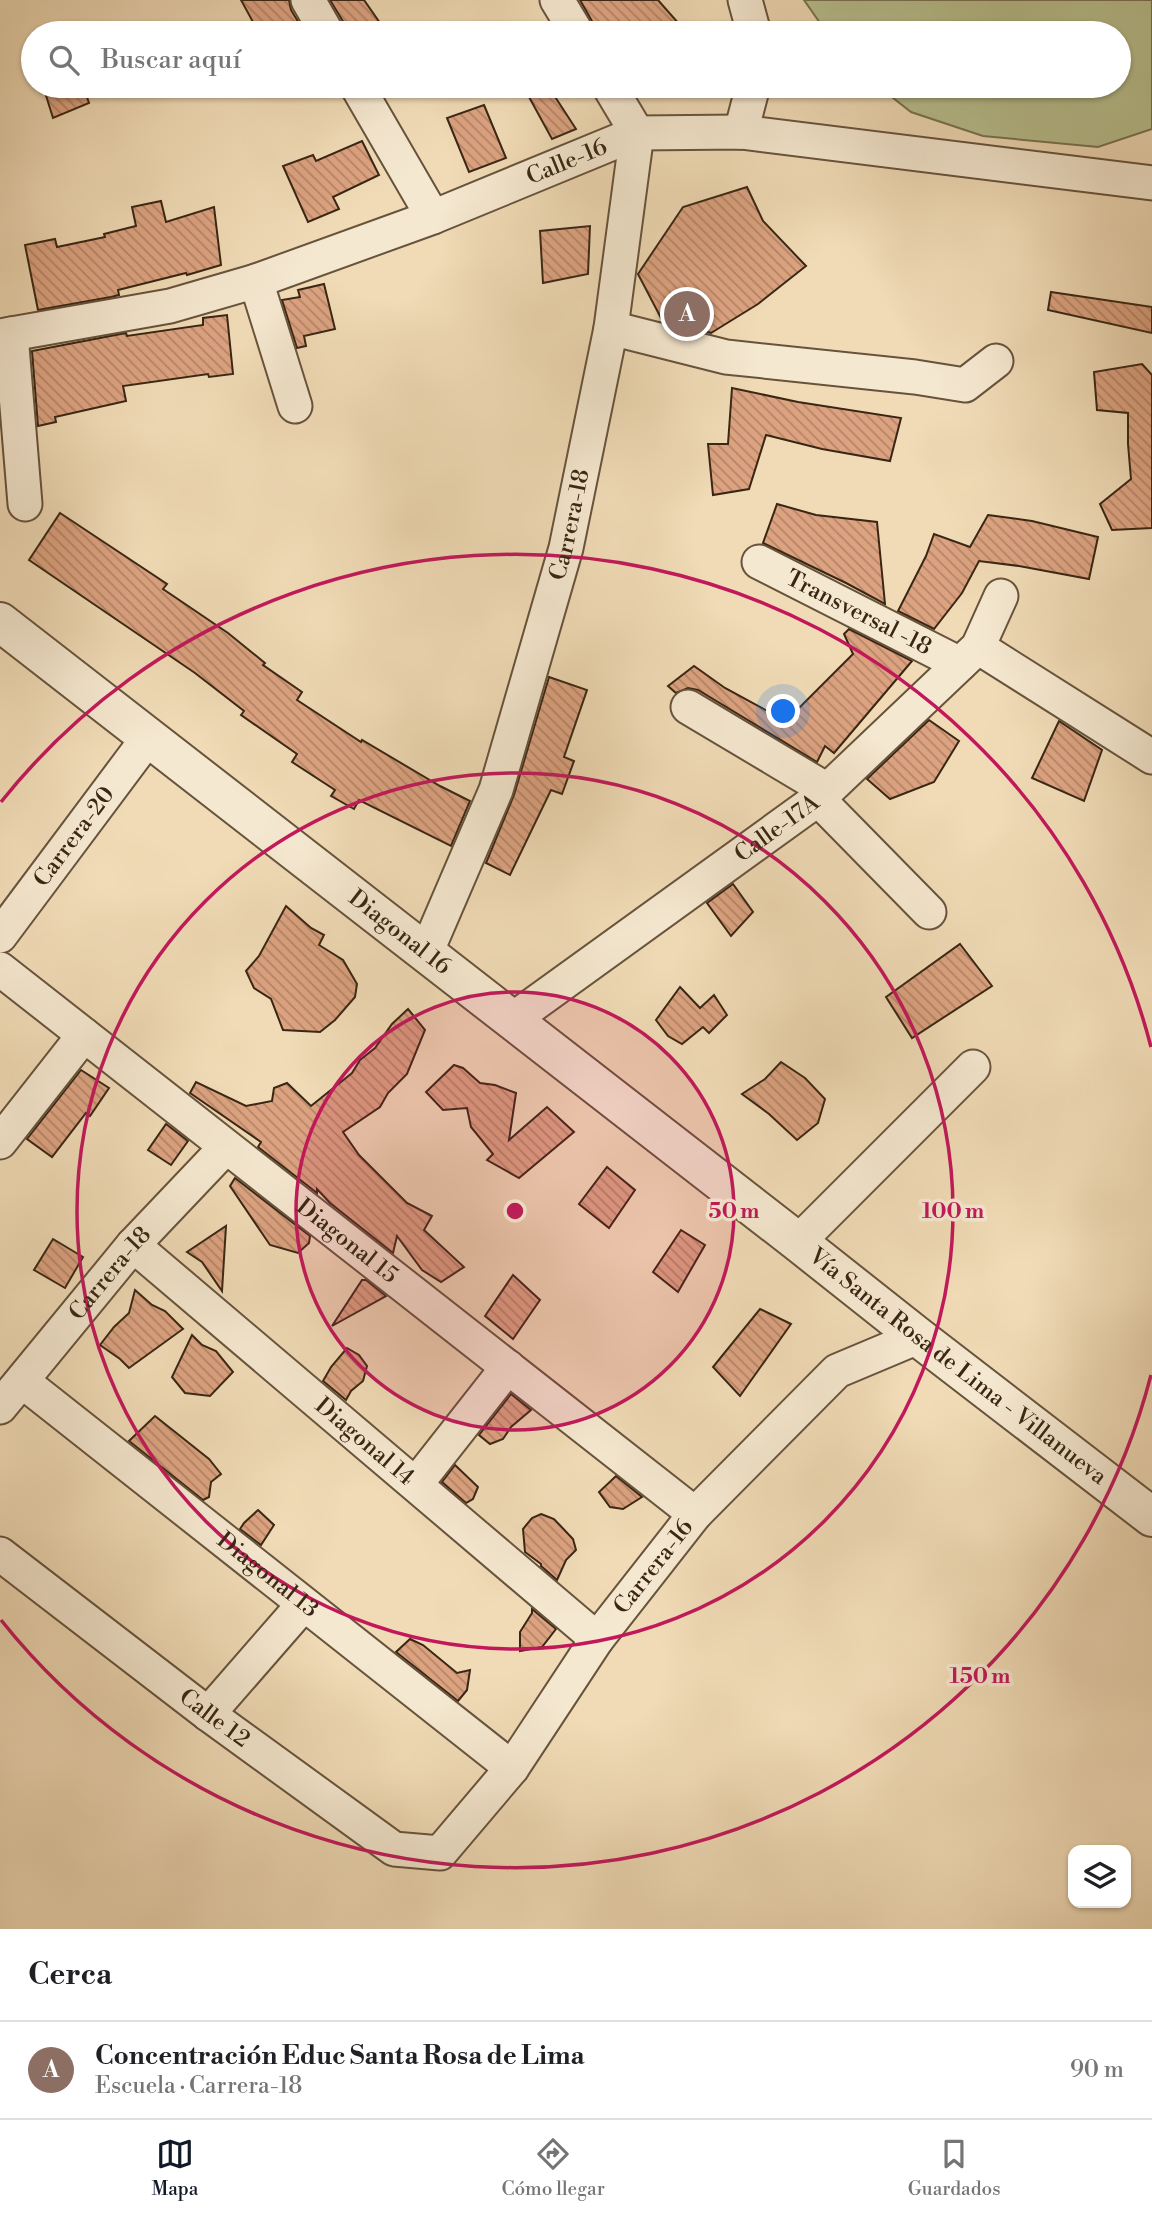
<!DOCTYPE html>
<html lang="es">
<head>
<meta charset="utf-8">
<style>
	:root { --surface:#fff; --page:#f6f6f6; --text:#202124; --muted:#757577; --line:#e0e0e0; --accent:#111827 }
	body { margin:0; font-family:"Libre Bodoni",serif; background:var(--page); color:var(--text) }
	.controls { position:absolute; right:21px; bottom:21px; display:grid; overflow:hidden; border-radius:14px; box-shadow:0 2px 5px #0004 }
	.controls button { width:63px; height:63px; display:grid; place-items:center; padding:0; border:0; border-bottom:2px solid var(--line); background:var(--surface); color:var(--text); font:35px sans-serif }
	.you { position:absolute; left:784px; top:712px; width:24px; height:24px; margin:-18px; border:5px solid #fff; border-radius:50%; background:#1a73e8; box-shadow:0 0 0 10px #1a73e833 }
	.badge { display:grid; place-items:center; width:46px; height:46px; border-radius:50%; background:var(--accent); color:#fff; font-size:23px; font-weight:700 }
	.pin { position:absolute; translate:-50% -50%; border:4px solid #fff; box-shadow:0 2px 7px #0006 }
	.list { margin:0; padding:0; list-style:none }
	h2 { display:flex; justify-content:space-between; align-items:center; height:91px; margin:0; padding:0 28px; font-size:30px }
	h2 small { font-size:23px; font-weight:400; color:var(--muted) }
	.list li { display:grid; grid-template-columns:46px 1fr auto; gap:21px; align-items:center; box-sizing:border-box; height:98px; padding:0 28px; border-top:2px solid var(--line) }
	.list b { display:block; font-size:26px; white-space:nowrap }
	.list p { margin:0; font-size:23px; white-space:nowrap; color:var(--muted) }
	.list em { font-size:23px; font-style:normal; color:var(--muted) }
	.icon { flex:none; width:38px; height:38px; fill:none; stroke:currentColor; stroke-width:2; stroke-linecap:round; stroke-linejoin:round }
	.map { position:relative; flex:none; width:1152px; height:1929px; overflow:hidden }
	.search { position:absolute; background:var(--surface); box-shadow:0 2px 5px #0004; left:21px; right:21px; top:21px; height:77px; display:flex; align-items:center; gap:18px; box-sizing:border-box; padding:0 24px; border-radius:38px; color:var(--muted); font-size:26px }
	.sheet { height:189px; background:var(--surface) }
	nav { display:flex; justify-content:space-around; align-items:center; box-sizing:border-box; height:98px; border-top:2px solid var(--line); background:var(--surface); font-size:19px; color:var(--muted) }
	nav a { display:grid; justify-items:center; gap:4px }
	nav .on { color:var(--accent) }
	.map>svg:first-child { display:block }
	.pitch { fill:#b8c08f; stroke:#787352; stroke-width:2 }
	.building { fill:url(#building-back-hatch); stroke:#392614; stroke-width:2 }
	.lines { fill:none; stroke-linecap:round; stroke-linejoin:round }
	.minor-casing { stroke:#67533c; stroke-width:37 }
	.tertiary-casing { stroke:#67533c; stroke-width:42 }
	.minor { stroke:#f5e8d0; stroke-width:33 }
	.tertiary { stroke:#f5e8d0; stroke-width:38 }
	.ring { fill:none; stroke:#c2185b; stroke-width:3.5 }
	.labels { text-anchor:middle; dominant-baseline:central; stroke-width:7; stroke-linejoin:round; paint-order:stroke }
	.street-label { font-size:23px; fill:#392614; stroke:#f5e8d0 }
	.centre { fill:#c2185b; stroke:#f5e8d0; stroke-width:3.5 }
	.ring-label { font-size:21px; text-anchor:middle; font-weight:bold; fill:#c2185b; stroke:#f5e8d0; stroke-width:7; stroke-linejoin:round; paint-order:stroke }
</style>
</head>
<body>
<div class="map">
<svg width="1152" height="1929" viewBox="0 0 1152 1929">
	<defs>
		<pattern id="building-back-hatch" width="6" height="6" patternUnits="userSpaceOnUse" patternTransform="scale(1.75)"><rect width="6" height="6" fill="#dda381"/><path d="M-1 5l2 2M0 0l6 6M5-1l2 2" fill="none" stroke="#b48568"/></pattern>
	</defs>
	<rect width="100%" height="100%" fill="#f0dbb6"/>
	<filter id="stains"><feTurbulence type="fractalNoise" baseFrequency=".00286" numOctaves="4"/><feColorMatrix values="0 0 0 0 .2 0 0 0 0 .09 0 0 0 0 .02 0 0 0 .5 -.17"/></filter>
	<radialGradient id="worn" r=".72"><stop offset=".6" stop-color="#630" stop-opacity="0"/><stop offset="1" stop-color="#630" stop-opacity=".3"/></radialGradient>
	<path class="pitch" d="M 804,0 L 1152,0 L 1152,129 L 1098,147 L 983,136 L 911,112 L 878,86 L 1119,86 L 1119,33 L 827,33 Z"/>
	<g class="building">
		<path d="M 241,0 L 289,0 L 291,10 L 305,33 L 259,33 Z"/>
		<path d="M 330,0 L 364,0 L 387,33 L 346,33 L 344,23 Z"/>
		<path d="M 580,0 L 658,0 L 687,33 L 596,33 L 593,23 Z"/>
		<path d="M 43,86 L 83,86 L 89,103 L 53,118 Z"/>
		<path d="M 523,86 L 548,86 L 576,129 L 552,139 Z"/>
		<path d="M 484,105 L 506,158 L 469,172 L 447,118 Z"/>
		<path d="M 362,141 L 379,175 L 333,197 L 339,209 L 308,222 L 283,166 L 313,155 L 316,161 Z"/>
		<path d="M 747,187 L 763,221 L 806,266 L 758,304 L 711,333 L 662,320 L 638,274 L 683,207 Z"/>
		<path d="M 161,201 L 166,222 L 214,207 L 221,265 L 187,275 L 186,273 L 118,290 L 119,295 L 111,297 L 38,310 L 25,245 L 55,239 L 57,247 L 105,237 L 104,234 L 136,226 L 132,207 Z"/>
		<path d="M 590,226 L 588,274 L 543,283 L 540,231 Z"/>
		<path d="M 324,284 L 335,329 L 304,336 L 306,346 L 297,348 L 282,300 L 300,297 L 298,290 Z"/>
		<path d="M 1051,292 L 1152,307 L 1152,333 L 1048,310 Z"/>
		<path d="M 227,315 L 233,374 L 209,377 L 208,374 L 123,386 L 126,401 L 55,417 L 56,422 L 38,426 L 32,351 L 126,333 L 127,336 L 203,325 L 203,318 Z"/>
		<path d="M 1142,364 L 1152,375 L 1152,528 L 1112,530 L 1100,504 L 1131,479 L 1128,444 L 1128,413 L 1097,410 L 1094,372 Z"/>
		<path d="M 732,388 L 798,402 L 901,418 L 890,461 L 822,449 L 766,435 L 749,489 L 713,495 L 708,444 L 728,444 Z"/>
		<path d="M 777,504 L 816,515 L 877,522 L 885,604 L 846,583 L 763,543 Z"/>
		<path d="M 60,513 L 167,584 L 163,589 L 228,633 L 265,663 L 263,665 L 302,692 L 297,700 L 361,742 L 362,740 L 440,786 L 470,801 L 451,846 L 359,800 L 354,809 L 331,796 L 335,790 L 292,762 L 297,754 L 241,715 L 244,711 L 195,673 L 29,560 Z"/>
		<path d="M 988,515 L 1032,521 L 1098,537 L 1089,579 L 1019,566 L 979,561 L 962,593 L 934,629 L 898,611 L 926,556 L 934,534 L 970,547 Z"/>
		<path d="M 849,629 L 912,661 L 834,753 L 825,746 L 817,762 L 698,690 L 688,688 L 676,693 L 668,686 L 694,666 L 725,688 L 786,721 L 853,654 L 844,634 Z"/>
		<path d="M 549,677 L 587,690 L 564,757 L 574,761 L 562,794 L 551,790 L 510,875 L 486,863 L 514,795 Z"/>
		<path d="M 929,720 L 959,741 L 934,782 L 890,799 L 867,779 Z"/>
		<path d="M 1059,721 L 1102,750 L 1084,801 L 1032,778 Z"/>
		<path d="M 733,884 L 753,912 L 731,936 L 707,903 Z"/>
		<path d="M 286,906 L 311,928 L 324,935 L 319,945 L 343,960 L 357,984 L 355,997 L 335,1020 L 320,1032 L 283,1030 L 271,999 L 254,988 L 246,971 L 259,956 Z"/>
		<path d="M 960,944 L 992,986 L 912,1038 L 886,997 Z"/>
		<path d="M 680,987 L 700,1008 L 714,995 L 727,1015 L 709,1033 L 703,1027 L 682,1044 L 668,1036 L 656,1020 Z"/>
		<path d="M 408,1009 L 425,1030 L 407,1074 L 388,1093 L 380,1107 L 343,1132 L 359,1155 L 407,1203 L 432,1216 L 424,1230 L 464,1267 L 441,1282 L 422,1270 L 397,1236 L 393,1253 L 330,1203 L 317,1189 L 317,1193 L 258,1147 L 261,1142 L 190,1093 L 196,1082 L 246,1106 L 272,1101 L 274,1088 L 287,1083 L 311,1106 L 352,1073 L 360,1060 L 375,1048 L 392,1024 Z"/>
		<path d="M 781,1062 L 805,1078 L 825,1099 L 818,1123 L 797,1140 L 769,1114 L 742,1094 L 765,1079 Z"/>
		<path d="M 454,1065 L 463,1068 L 480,1083 L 495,1085 L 516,1093 L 509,1140 L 547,1107 L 574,1132 L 519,1178 L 487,1160 L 493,1154 L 471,1127 L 467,1108 L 443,1110 L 426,1092 Z"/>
		<path d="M 81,1070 L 109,1088 L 90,1116 L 86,1113 L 52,1157 L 27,1139 Z"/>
		<path d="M 166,1124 L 188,1141 L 171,1165 L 148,1150 Z"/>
		<path d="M 607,1167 L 635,1190 L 609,1228 L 579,1204 Z"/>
		<path d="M 235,1178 L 310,1236 L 309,1243 L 298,1253 L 270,1245 L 230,1186 Z"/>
		<path d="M 226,1226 L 222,1291 L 202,1262 L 187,1252 Z"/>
		<path d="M 681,1230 L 705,1245 L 678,1292 L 653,1272 Z"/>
		<path d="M 53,1239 L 83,1257 L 65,1288 L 34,1270 Z"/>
		<path d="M 513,1275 L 540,1300 L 513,1339 L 485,1316 Z"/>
		<path d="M 362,1280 L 366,1280 L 386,1296 L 332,1326 Z"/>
		<path d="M 135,1290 L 152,1305 L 165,1311 L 183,1329 L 129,1368 L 120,1359 L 100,1345 L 114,1327 L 129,1313 Z"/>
		<path d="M 760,1309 L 791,1324 L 740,1396 L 713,1367 Z"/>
		<path d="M 192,1335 L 202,1345 L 216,1351 L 233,1372 L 210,1396 L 185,1393 L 172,1377 Z"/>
		<path d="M 347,1348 L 359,1355 L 367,1366 L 363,1381 L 351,1391 L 346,1400 L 323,1381 L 331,1367 Z"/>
		<path d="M 511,1394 L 531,1410 L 511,1427 L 503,1439 L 490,1444 L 479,1435 Z"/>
		<path d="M 155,1416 L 209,1459 L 221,1474 L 211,1482 L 209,1497 L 203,1500 L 129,1441 Z"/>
		<path d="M 455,1465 L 478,1487 L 473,1499 L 466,1503 L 442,1482 Z"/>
		<path d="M 616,1476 L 642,1497 L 623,1509 L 610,1507 L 599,1492 Z"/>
		<path d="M 258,1510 L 274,1525 L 261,1545 L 240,1529 L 244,1523 Z"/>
		<path d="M 541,1514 L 554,1519 L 573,1539 L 576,1550 L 566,1560 L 557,1580 L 541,1566 L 541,1564 L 525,1552 L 523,1529 L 532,1518 Z"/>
		<path d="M 532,1609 L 556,1629 L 542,1647 L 520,1651 L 520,1632 L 532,1613 Z"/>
		<path d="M 410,1639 L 423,1645 L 457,1673 L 470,1670 L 467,1690 L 458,1701 L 396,1652 Z"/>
	</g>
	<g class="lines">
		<g class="minor-casing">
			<g id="minor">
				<path d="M 308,0 L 327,33"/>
				<path d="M 557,0 L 577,33"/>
				<path d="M 745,0 L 754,33"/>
				<path d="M 357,86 L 433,217"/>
				<path d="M 741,132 L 753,86"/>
				<path d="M 256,281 L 295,406"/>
				<path d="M 611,328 L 726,357 L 915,377 L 965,385 L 996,361"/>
				<path d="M 11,334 L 25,504"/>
				<path id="s1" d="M 0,336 L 170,306 L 256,281 L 433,217 L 637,133 L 741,132 L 1152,183"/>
				<path id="s2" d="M 759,562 L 960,664"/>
				<path d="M 978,647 L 1152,757"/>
				<path d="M 688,707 L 827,790"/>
				<path d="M 818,799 L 929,912"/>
				<path id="s3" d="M 0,936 L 148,738"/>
				<path id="s4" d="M 426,953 L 496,790 L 566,548 L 611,328 L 637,133 L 609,86"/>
				<path id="s5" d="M 0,969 L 695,1514"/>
				<path id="s6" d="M 512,1020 L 818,799 L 978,647 L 1001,596"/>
				<path d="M 0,1142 L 84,1035"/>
				<path d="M 798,1242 L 973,1067"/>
				<path id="s7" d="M 133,1245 L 597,1639"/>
				<path id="s8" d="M 22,1381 L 512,1768"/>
				<path id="s9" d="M 0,1407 L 133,1245 L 226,1147"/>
				<path d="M 416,1484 L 508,1367"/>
				<path id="s10" d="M 0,1554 L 208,1714 L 394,1849 L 440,1853 L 512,1768 L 597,1639 L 695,1514 L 837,1371 L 918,1337"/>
				<path d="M 208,1714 L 303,1605"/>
			</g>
		</g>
		<g class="tertiary-casing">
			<g id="tertiary">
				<path id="s11" d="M 0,622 L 798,1242 L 918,1337 L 1152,1517"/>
			</g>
		</g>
		<use href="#minor" class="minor"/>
		<use href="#tertiary" class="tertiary"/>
	</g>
	<circle cx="515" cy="1211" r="219" fill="#c2185b" fill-opacity=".12"/>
	<g class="ring">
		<circle cx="515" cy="1211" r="219"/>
		<circle cx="515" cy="1211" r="438"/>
		<path d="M1151 1375A657 657 0 0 1 1 1620M1 802A657 657 0 0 1 1151 1047"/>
	</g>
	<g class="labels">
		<g class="street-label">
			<text stroke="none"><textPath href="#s1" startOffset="595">Calle-16</textPath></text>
			<text stroke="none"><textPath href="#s4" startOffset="453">Carrera-18</textPath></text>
			<text stroke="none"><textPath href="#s2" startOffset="112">Transversal -18</textPath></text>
			<text stroke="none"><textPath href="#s6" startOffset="327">Calle-17A</textPath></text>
			<text stroke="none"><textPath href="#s3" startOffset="124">Carrera-20</textPath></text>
			<text stroke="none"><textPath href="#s11" startOffset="506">Diagonal 16</textPath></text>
			<text stroke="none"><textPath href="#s5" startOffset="441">Diagonal 15</textPath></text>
			<text stroke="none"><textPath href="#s9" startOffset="173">Carrera-18</textPath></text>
			<text stroke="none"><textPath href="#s11" startOffset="1213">Vía Santa Rosa de Lima - Villanueva</textPath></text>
			<text stroke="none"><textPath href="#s7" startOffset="304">Diagonal 14</textPath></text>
			<text stroke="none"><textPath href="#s10" startOffset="896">Carrera-16</textPath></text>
			<text stroke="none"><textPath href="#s8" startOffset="313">Diagonal 13</textPath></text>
			<text stroke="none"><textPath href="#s10" startOffset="270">Calle 12</textPath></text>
		</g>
	</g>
	<circle cx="515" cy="1211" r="10" class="centre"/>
	<g class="ring-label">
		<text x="734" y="1218">50 m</text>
		<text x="953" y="1218">100 m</text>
		<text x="980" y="1683">150 m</text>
	</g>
	<rect width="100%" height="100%" filter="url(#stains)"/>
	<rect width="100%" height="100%" fill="url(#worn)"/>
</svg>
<div class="controls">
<button><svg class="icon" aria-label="layers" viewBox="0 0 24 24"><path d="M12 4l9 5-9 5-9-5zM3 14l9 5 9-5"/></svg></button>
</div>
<div class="you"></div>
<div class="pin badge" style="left:687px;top:314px;background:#8d6e63">A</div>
<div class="search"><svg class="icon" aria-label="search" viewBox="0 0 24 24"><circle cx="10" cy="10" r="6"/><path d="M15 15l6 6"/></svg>Buscar aquí</div>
</div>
<section class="sheet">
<h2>Cerca<small></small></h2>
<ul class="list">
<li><span class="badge" style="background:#8d6e63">A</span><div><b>Concentración Educ Santa Rosa de Lima</b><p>Escuela · Carrera-18</p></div><em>90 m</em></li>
</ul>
</section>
<nav>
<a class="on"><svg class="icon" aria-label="map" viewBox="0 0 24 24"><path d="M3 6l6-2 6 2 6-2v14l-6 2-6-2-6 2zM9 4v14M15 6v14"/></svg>Mapa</a>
<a><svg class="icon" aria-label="directions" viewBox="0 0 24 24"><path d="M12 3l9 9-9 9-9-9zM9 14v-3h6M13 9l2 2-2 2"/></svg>Cómo llegar</a>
<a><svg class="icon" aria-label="saved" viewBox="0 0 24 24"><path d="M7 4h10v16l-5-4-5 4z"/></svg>Guardados</a>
</nav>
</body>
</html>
